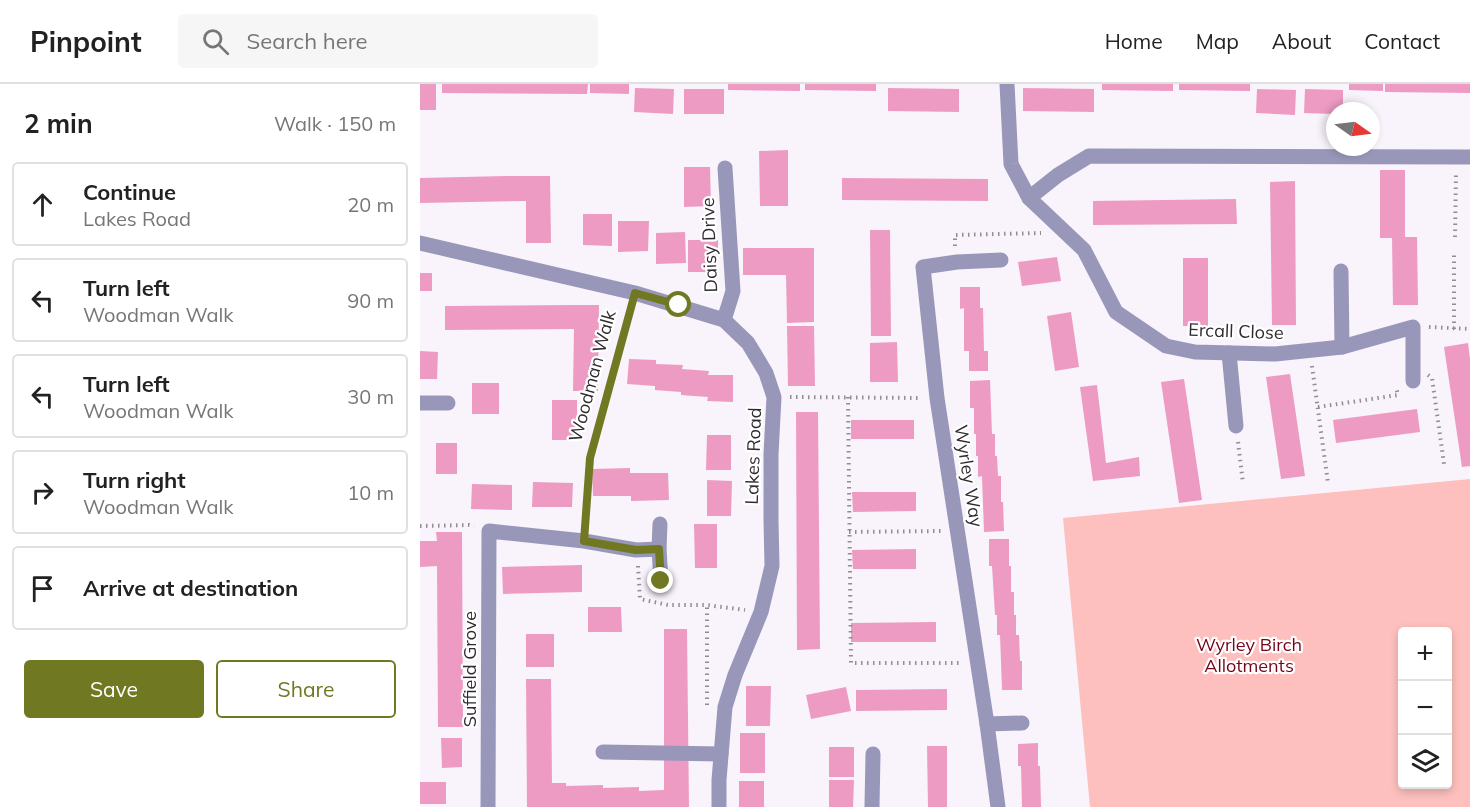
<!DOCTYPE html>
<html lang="en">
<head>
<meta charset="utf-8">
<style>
	:root { --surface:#fff; --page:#f6f6f6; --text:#222; --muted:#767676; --line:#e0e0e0; --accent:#707822 }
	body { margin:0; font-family:Mulish,sans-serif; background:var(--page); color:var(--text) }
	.controls { position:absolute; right:18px; bottom:18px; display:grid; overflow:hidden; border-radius:6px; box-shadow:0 3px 9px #0003 }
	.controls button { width:54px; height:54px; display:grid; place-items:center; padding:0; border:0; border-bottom:2px solid var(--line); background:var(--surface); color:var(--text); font:30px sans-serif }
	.compass { position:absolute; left:906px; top:18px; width:54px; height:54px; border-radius:50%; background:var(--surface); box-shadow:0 3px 9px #0003; rotate:104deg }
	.stop { position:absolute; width:18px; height:18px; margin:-14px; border:4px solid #707822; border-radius:50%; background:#fff }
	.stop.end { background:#707822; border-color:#fff; box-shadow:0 2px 6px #0008 }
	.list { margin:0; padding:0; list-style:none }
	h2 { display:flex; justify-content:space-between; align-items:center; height:78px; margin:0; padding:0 24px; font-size:26px }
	h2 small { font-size:20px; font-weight:400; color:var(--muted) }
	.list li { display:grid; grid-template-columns:39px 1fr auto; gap:18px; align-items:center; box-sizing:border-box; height:84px; margin:0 12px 12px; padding:0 12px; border:2px solid var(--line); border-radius:6px }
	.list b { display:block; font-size:22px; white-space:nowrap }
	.list p { margin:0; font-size:20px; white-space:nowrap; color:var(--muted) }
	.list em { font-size:20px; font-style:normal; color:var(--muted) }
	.actions { display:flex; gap:12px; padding:18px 24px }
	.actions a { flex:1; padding:14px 0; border:2px solid var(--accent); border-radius:6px; text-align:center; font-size:21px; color:var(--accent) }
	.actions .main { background:var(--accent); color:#fff }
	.icon { flex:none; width:33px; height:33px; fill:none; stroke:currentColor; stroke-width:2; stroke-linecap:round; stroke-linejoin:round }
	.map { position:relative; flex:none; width:1050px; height:723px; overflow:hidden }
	header { display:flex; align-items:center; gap:36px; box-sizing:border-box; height:84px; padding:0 30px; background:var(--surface); border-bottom:2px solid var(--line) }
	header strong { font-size:28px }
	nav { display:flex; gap:33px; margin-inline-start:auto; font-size:21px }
	.search { width:420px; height:54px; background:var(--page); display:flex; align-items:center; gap:15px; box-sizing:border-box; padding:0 21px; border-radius:6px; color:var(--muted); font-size:22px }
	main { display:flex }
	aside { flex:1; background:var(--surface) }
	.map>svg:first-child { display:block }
	.green { fill:#fdc0be; fill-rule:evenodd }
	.building { fill:#ee9bc3 }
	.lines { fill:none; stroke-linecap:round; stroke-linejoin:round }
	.path { stroke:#918d92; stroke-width:4; stroke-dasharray:1.5 4.5; stroke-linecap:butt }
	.minor { stroke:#9997b9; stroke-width:15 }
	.route { stroke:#707822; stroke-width:8 }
	.labels { text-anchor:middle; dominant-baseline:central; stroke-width:4.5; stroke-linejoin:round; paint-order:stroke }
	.street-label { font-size:18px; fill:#2e2b2e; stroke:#fff }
	.park-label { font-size:18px; fill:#74041a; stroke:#fff }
</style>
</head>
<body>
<header>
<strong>Pinpoint</strong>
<div class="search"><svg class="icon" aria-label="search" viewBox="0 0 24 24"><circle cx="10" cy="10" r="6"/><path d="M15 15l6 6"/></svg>Search here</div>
<nav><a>Home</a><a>Map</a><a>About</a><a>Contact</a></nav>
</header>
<main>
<aside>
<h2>2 min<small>Walk · 150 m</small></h2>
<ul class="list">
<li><svg class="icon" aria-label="ahead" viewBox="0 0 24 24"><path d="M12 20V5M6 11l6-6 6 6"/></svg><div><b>Continue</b><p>Lakes Road</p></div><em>20 m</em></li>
<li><svg class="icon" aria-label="left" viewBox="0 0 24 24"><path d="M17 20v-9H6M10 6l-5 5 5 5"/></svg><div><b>Turn left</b><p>Woodman Walk</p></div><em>90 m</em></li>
<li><svg class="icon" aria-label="left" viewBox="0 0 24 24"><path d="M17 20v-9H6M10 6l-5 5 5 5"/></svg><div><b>Turn left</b><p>Woodman Walk</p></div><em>30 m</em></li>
<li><svg class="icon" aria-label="right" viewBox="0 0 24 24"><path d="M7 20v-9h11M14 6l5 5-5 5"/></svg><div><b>Turn right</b><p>Woodman Walk</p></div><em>10 m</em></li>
<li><svg class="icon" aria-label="arrive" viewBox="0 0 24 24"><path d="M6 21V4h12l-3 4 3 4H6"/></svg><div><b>Arrive at destination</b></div></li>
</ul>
<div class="actions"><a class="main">Save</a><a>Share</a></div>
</aside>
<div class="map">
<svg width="1050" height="723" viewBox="0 0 1050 723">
	<rect width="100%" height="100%" fill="#f9f3fb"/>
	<path class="green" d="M 1050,395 L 1050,723 L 670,723 L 643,434 ZM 982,548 L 1028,548 L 1028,700 L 982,700 Z"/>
	<g class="building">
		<rect x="0" y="0" width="16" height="26"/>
		<path d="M 22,0 L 168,0 L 167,10 L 22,9 Z"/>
		<path d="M 170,0 L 209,0 L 209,10 L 170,9 Z"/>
		<path d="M 308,0 L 380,0 L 380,7 L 308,6 Z"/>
		<path d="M 385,0 L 456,0 L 456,7 L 385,6 Z"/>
		<path d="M 682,0 L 753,0 L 753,7 L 682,6 Z"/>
		<path d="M 759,0 L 830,0 L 830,7 L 759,6 Z"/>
		<path d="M 929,0 L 963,0 L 963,7 L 929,6 Z"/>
		<path d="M 965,0 L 1050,0 L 1050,9 L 965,8 Z"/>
		<path d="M 215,4 L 254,5 L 253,30 L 214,28 Z"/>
		<path d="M 468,4 L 539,5 L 539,28 L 468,27 Z"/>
		<path d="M 603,4 L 674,5 L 674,28 L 603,27 Z"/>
		<rect x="264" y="5" width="40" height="25"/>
		<path d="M 837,5 L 876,6 L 875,31 L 836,29 Z"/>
		<path d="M 885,5 L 923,6 L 923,27 L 915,27 L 915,30 L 884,29 Z"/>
		<path d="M 368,66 L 368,122 L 340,122 L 339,67 Z"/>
		<path d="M 264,83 L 290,83 L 291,122 L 264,123 Z"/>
		<path d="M 960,86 L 985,86 L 985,153 L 997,153 L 998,221 L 973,221 L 972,154 L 960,154 Z"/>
		<path d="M 86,92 L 130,92 L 131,159 L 106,159 L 106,117 L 0,119 L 0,94 Z"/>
		<path d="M 422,94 L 568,95 L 568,117 L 422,116 Z"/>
		<path d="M 875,97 L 876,241 L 852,241 L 850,98 Z"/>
		<path d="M 816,115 L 817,140 L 673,141 L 673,117 Z"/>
		<path d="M 163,130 L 192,130 L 192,162 L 163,161 Z"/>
		<path d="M 198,137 L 229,137 L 228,167 L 198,168 Z"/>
		<path d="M 450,146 L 470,146 L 471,252 L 451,252 Z"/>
		<path d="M 265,148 L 266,179 L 236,180 L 236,149 Z"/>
		<rect x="268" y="156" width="30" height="32"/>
		<path d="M 323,164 L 394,164 L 394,238 L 367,239 L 366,191 L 323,191 Z"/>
		<path d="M 637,173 L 641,197 L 602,202 L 598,178 Z"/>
		<rect x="763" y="174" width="25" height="68"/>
		<rect x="0" y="189" width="12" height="18"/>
		<path d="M 540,203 L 560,203 L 560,224 L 563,224 L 564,267 L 568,267 L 568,287 L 549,287 L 549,267 L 544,267 L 544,224 L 540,225 Z"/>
		<path d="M 154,221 L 179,221 L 178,307 L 153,307 L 154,245 L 25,246 L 25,222 Z"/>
		<path d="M 651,228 L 659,283 L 635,287 L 627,232 Z"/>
		<path d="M 367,242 L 394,242 L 395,302 L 368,302 Z"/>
		<path d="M 477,258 L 478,298 L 450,298 L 450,259 Z"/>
		<path d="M 1048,259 L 1050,275 L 1050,382 L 1042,383 L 1024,263 Z"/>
		<path d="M 0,267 L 18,268 L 17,295 L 0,295 Z"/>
		<path d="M 209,275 L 236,276 L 236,280 L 263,281 L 262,285 L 289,287 L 288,291 L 313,291 L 313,318 L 287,317 L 288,313 L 261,311 L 261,308 L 235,306 L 235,302 L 207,300 Z"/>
		<path d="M 870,290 L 885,392 L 861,395 L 846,293 Z"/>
		<path d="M 764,295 L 782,416 L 759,419 L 741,298 Z"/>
		<path d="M 570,296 L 572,350 L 575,350 L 575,372 L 577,372 L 578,392 L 581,392 L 581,418 L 583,418 L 584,447 L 564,448 L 562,392 L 558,393 L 558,372 L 556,372 L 556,350 L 554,350 L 554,324 L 550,324 L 550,297 Z"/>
		<rect x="52" y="299" width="27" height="31"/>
		<path d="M 677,301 L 686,379 L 719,373 L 720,392 L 673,397 L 660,303 Z"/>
		<rect x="132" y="316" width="25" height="40"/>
		<path d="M 997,325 L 1000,348 L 916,359 L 913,336 Z"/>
		<path d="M 376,328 L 398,328 L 400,565 L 377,566 Z"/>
		<rect x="431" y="336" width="63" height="19"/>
		<path d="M 287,351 L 311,351 L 311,386 L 286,386 Z"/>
		<rect x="16" y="359" width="21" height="31"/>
		<path d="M 210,384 L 210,389 L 248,389 L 249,416 L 211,417 L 211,412 L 173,412 L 172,385 Z"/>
		<path d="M 287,396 L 312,397 L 311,432 L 287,432 Z"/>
		<path d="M 113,398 L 153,399 L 152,423 L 112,423 Z"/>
		<path d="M 52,400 L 92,401 L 92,426 L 51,425 Z"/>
		<path d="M 432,408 L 496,408 L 496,427 L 433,428 Z"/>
		<path d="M 274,440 L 297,440 L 297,484 L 275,484 Z"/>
		<path d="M 16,448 L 42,448 L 43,643 L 18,643 L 17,482 L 0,483 L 0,457 L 17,457 Z"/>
		<path d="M 569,455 L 589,455 L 589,482 L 591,482 L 591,508 L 594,508 L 594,531 L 596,531 L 596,551 L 599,551 L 600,577 L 602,577 L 602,606 L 582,606 L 580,551 L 577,551 L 577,531 L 575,531 L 572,482 L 569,482 Z"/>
		<path d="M 496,465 L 496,485 L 433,485 L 432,466 Z"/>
		<path d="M 162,481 L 162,508 L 83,510 L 82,483 Z"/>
		<path d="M 168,523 L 201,523 L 202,548 L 168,548 Z"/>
		<path d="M 516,538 L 516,558 L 431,558 L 431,539 Z"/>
		<path d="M 244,545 L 267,545 L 269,723 L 107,723 L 106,595 L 131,595 L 132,699 L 146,699 L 146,702 L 183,701 L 183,704 L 219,703 L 219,707 L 244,706 Z"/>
		<rect x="106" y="550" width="28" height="33"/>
		<path d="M 326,602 L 351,602 L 350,642 L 326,642 Z"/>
		<path d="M 426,603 L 431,627 L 391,635 L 386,611 Z"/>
		<path d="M 527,605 L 527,626 L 436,627 L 436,606 Z"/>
		<rect x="320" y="649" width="25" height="40"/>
		<path d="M 21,654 L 42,654 L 42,683 L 22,684 Z"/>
		<path d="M 618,659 L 618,682 L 620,682 L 621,723 L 602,723 L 601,682 L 598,682 L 598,660 Z"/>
		<path d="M 507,662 L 527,662 L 527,723 L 508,723 Z"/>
		<rect x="409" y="663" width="25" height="30"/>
		<path d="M 409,696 L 434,696 L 433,723 L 409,723 Z"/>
		<rect x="319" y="697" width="25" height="26"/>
		<rect x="0" y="698" width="26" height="22"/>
	</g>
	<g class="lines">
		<g class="path">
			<path d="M 1035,153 L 1036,88"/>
			<path d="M 535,162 L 535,151 L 621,149"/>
			<path d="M 1009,243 L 1050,245"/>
			<path d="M 1034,245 L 1034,169"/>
			<path d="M 892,282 L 908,399"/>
			<path d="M 1008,291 L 1012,294 L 1024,380"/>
			<path d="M 370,313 L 501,314"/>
			<path d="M 428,313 L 431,579 L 542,579"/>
			<path d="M 898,323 L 978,311 L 976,303"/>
			<path d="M 818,358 L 823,399"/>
			<path d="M 0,442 L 49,441 L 54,442"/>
			<path d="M 165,442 L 170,374 L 211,224"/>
			<path d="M 429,448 L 522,447"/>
			<path d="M 218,482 L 220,515 L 248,521 L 287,521 L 325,526"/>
			<path d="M 287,621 L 287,521"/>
		</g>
		<g class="minor">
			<path d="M 587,0 L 591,80 L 609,114 L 664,166 L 696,228 L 746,262 L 775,268 L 855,270 L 922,263 L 993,243 L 993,297"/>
			<path d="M 609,114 L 638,91 L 669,72 L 1050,73"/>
			<path d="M 0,159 L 215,209 L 304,236 L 328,259 L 346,289 L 354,313 L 351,370 L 351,437 L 352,482 L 341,528 L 315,591 L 305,623 L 299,696 L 299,723"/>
			<path d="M 921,187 L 922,263"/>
			<path d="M 304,236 L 313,207 L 305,84"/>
			<path d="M 809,269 L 816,342"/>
			<path d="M 0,319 L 28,319"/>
			<path d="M 240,440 L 239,465 L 241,497"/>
			<path d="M 567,640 L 602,639"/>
			<path d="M 183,668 L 301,670"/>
			<path d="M 68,723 L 69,447 L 164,457 L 216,466 L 239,465"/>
			<path d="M 452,723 L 453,670"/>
			<path d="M 578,723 L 567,640 L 517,314 L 503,183 L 537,178 L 581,176"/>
		</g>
	</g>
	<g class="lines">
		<path class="route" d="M 241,497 L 239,465 L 216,466 L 164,457 L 170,374 L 215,209 L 259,221"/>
	</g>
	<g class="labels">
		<g class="street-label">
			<text transform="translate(289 161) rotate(-92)">Daisy Drive</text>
			<text transform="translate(816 247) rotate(2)">Ercall Close</text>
			<text transform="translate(172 292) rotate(-75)">Woodman Walk</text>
			<text transform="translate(333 372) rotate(-88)">Lakes Road</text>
			<text transform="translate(549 392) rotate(81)">Wyrley Way</text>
			<text transform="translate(49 585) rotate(-90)">Suffield Grove</text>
		</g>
		<g class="park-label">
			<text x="829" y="560">Wyrley Birch<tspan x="829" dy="21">Allotments</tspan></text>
		</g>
	</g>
</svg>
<div class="controls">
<button>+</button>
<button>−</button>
<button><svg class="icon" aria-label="layers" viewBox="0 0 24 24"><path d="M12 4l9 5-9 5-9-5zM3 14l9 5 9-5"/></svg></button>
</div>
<svg class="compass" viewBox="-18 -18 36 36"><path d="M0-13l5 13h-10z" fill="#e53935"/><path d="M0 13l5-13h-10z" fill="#767676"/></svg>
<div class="stop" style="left:259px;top:221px"></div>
<div class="stop end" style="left:241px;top:497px"></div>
</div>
</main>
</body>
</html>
